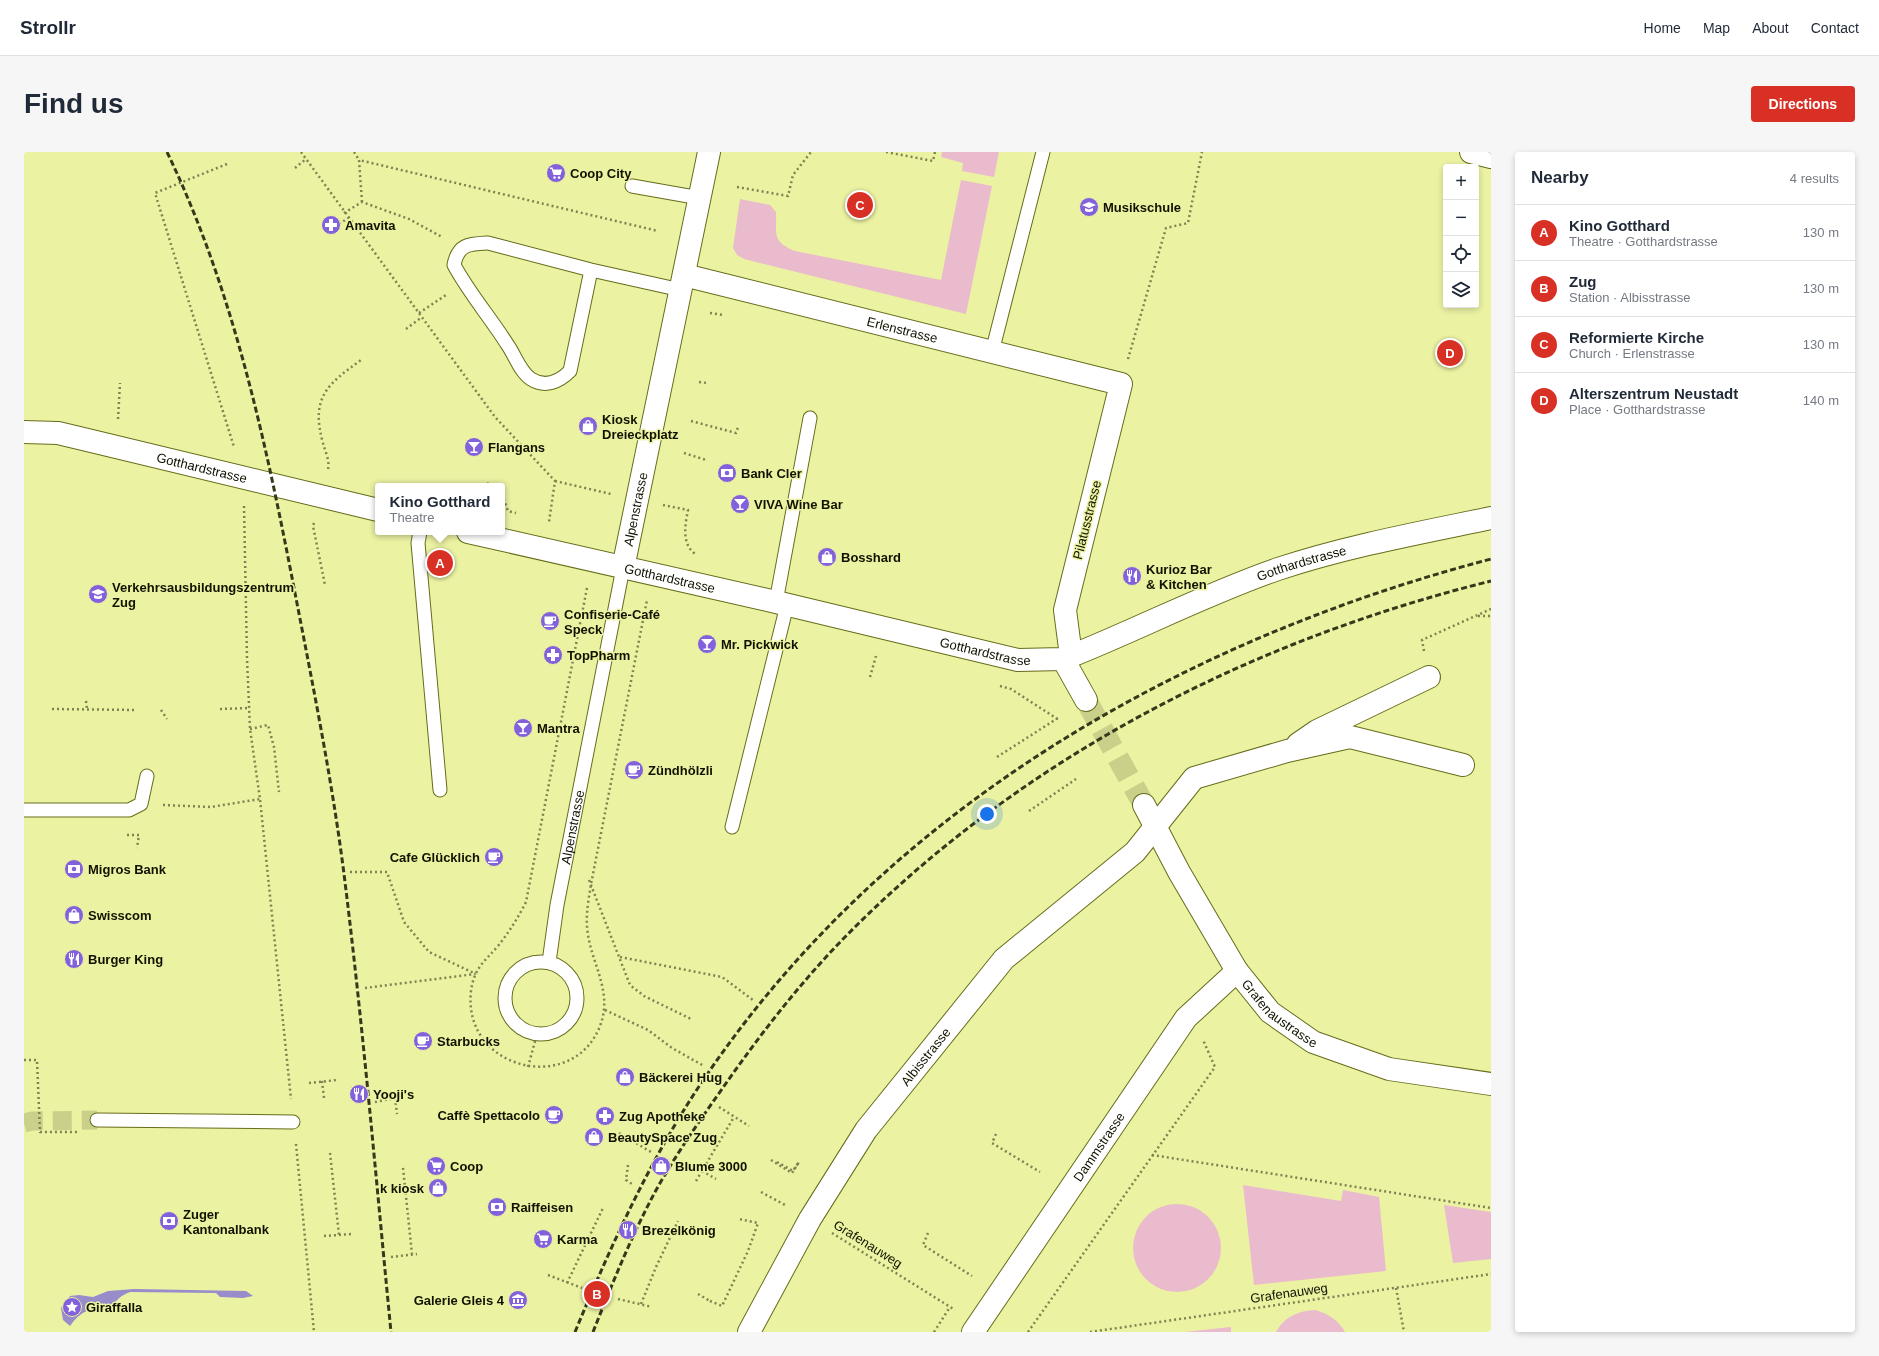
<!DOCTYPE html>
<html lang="en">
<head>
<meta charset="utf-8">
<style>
	:root { --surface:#fff; --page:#f6f6f7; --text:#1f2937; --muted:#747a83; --line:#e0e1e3; --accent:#d93025 }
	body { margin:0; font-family:Arial,sans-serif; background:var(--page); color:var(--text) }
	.controls { position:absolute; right:12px; top:12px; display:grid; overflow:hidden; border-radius:4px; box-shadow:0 2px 6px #0003 }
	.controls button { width:36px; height:36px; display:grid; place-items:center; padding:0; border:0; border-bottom:1px solid var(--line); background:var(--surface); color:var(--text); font:20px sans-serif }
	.you { position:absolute; left:963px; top:662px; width:14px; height:14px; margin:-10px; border:3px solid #fff; border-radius:50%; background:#1a73e8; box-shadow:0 0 0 6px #1a73e833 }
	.badge { display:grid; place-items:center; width:26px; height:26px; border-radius:50%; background:var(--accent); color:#fff; font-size:13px; font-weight:700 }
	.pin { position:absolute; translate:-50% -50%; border:2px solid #fff; box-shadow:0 1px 4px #0006 }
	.popup { position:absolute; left:351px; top:331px; width:130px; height:52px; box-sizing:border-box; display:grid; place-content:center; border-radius:4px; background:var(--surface); filter:drop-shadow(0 1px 3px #0005); font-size:13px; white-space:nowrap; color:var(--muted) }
	.popup b { font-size:15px; color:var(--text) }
	.popup::after { content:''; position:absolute; left:50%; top:100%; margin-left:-8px; border:8px solid transparent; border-top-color:var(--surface) }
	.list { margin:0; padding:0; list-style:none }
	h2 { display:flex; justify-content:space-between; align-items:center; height:52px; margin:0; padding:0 16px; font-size:17px }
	h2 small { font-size:13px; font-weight:400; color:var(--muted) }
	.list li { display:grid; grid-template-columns:26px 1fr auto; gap:12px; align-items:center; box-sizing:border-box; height:56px; padding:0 16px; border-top:1px solid var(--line) }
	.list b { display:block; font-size:15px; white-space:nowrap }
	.list p { margin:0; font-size:13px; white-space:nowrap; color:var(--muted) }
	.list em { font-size:13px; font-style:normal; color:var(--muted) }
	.icon { flex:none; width:22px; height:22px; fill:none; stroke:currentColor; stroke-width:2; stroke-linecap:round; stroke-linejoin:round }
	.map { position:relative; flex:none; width:1467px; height:1180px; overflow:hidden; border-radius:4px }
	header { display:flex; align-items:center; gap:24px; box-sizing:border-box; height:56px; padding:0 20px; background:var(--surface); border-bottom:1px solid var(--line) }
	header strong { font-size:19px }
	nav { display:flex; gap:22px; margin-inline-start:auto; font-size:14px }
	.intro { display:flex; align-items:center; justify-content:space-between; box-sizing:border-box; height:96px; padding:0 24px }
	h1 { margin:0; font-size:28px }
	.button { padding:10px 18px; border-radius:4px; background:var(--accent); color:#fff; font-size:14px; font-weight:700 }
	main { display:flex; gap:24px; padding:0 24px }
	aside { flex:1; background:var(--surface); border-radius:4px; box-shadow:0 2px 6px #0003 }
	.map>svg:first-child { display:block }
	.green { fill:#eabbcd }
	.water { fill:#988ccb }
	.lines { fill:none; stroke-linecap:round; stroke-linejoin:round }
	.pedestrian-tunnel { stroke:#cad08a; stroke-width:19; stroke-dasharray:19 10; stroke-linecap:butt }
	.minor-tunnel { stroke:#cad08a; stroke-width:22; stroke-dasharray:22 11; stroke-linecap:butt }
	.service-casing { stroke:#676c1b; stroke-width:15 }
	.minor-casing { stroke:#676c1b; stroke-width:24 }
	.tertiary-casing { stroke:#676c1b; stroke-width:24 }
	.path { stroke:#7f8352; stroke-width:2.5; stroke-dasharray:2 3; stroke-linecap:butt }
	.service { stroke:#fff; stroke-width:13 }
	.minor { stroke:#fff; stroke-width:22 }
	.tertiary { stroke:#fff; stroke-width:22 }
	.rail { stroke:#36381c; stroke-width:3; stroke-dasharray:6 3; stroke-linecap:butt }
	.path-bridge { stroke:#7f8352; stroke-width:2.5; stroke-dasharray:2 3; stroke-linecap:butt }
	.labels { text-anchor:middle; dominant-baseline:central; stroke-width:3; stroke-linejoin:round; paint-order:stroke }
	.poi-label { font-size:13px; font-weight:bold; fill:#111200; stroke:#ebf2a2; text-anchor:start }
	.street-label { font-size:13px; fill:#111200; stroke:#ebf2a2 }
</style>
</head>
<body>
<header>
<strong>Strollr</strong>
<nav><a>Home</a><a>Map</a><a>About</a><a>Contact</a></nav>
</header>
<div class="intro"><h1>Find us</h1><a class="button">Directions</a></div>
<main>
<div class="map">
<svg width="1467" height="1180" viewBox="0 0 1467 1180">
	<rect width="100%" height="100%" fill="#ebf2a2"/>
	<g class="green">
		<path d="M 918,0 L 975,0 L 970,25 L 938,19 L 939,11 L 917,5 Z"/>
		<path d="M 937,28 L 968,34 L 942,162 L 720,107 L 713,103 L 709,96 L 716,47 L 746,53 L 752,60 C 753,82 747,89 771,99 L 917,128 Z"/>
		<path d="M 1219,1033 L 1317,1049 L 1319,1038 L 1355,1045 L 1362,1119 L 1230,1133 Z"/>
		<circle cx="1153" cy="1096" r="44"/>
		<path d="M 1420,1053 L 1467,1060 L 1467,1107 L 1429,1111 Z"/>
		<path d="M 1292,1158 C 1306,1163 1314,1168 1321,1180 L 1252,1180 C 1261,1164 1274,1159 1292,1158 Z"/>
		<path d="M 1207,1175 L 1207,1180 L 1160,1180 Z"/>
	</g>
	<path class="water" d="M 110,1137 L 222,1139 L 229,1144 L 219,1146 L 196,1145 L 192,1141 L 106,1140 C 98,1143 89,1148 90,1158 C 67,1157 60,1155 46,1174 L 39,1168 L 37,1156 L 46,1144 L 55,1143 L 69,1145 L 84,1139 Z"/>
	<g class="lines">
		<path class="pedestrian-tunnel" d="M 0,971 L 8,969 L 73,968"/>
		<path class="minor-tunnel" d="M 1062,548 L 1120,653"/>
		<g class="service-casing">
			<g id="service">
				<path d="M 608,34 L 676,46"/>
				<path d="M 567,118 L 546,219 C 535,230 521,236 507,227 C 496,220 491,203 483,192 C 466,165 445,141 430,113 C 434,92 445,92 464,91 L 567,118 L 657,138"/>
				<path d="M 968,200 L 1019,0"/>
				<path d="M 396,380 L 394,391 L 416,638"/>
				<path d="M 752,450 L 786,266"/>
				<path d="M 0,658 L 105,658 L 117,652 L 123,624"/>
				<path d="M 708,675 L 763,453"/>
				<circle cx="517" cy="846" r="36"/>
				<path id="s1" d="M 525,810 L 533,753 L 599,416"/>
				<path d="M 73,968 L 269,970"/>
			</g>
		</g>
		<g class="minor-casing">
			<g id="minor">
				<path d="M 1447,0 L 1467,5"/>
				<path id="s2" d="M 660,123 L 1097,232 L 1041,458 L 1047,504"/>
				<path id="s3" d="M 599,416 L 685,0"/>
				<path d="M 1039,507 L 1062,548"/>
				<path d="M 1274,592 L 1293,579 L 1405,525"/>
				<path id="s4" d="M 1120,653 L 1155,720 L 1213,819 L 1246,860 L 1289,890 L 1365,917 L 1467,932"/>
				<path id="s5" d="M 725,1180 L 786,1067 L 842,978 L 980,807 L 1111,700 L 1170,626 L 1263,599 L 1326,585 L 1439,613"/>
				<path id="s6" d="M 949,1180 L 1162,866 L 1213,819"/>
			</g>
		</g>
		<g class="tertiary-casing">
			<g id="tertiary">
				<path id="s7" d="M 0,280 L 34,281 L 55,286 L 354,358"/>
				<path id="s8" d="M 444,380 L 752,450 L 994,508 L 1039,507 L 1047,504 C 1117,476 1184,441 1254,417 C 1324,394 1395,381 1467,366"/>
			</g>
		</g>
		<g class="path">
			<path d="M 277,0 L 471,265 L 531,329 L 525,370"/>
			<path d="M 330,0 L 335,8"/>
			<path d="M 862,0 L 909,9 L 911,0"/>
			<path d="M 203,12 L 131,41 L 210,295"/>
			<path d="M 271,16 L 282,7"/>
			<path d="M 713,35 L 764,44 L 769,23 L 787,0"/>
			<path d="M 338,50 L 335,8 L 634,79"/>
			<path d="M 320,61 L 338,50 L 385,67 L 418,85"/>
			<path d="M 311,75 L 324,66"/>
			<path d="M 395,161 L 422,143"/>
			<path d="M 686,161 L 700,163"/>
			<path d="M 382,177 L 398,165"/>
			<path d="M 1104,207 L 1142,76 L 1164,71 L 1178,0"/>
			<path d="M 675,230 L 683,231"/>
			<path d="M 94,267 L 96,231"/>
			<path d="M 667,269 L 712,281 L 714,275"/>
			<path d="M 660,301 L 682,308"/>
			<path d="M 304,317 C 306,309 301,299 299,291 C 286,245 304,232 337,208"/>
			<path d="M 531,329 L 587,342"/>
			<path d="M 463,331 L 467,334"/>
			<path d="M 478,342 L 484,359 L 492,361"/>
			<path d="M 639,353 L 664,358 C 661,373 657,394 673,403"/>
			<path d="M 220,354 L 223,506 L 226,577 L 236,647 L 267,947"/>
			<path d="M 290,371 L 289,374 L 301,433"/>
			<path d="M 563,436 L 502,750 C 494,766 485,780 474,794 C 461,809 450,816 447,839 C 438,918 549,944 576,874 C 590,838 565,809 563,774 C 562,760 565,745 567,732 L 623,448"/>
			<path d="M 189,439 L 222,436"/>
			<path d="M 1454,464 L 1467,464"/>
			<path d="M 1400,499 L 1398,488 L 1467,457"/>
			<path d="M 846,525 L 852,504"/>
			<path d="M 976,534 L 987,537 L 1035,568"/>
			<path d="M 62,549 L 63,557"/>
			<path d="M 28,557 L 112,558"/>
			<path d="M 196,557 L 226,556"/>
			<path d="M 137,558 L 143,567"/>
			<path d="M 226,577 L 244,573 L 250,595 L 255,640"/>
			<path d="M 973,605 L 1034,566"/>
			<path d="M 139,653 L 187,655 L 236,647"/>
			<path d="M 1005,659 L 1052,627"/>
			<path d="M 103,683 L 115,683 L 113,696"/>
			<path d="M 326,720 L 363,720 L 380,770 L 405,800 L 452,822"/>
			<path d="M 565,728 L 606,833 L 620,844 L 667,867"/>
			<path d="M 596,805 L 698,825 L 729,848"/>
			<path d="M 341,836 L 451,822"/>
			<path d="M 581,858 L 624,878 L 648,896 L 680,914"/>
			<path d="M 0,908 L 13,908 L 16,980 L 55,980"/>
			<path d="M 504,915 L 513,882"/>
			<path d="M 298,929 L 300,946"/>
			<path d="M 285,931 L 313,928"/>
			<path d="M 371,946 L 373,962"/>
			<path d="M 351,950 L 377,945"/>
			<path d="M 695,955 L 725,974"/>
			<path d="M 595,981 L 627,1000"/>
			<path d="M 972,982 L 968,991 L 1016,1020"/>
			<path d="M 272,992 L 290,1180"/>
			<path d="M 306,1001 L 315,1083"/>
			<path d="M 1128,1003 L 1467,1056"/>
			<path d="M 753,1010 L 769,1019 L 775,1010"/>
			<path d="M 604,1013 L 602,1028 L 608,1032"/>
			<path d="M 379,1016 L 388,1102"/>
			<path d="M 678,1019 L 692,1027"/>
			<path d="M 672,1029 L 710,965"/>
			<path d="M 737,1040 L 763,1054"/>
			<path d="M 808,1081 L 931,1158"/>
			<path d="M 904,1081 L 899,1093 L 948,1124"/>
			<path d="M 300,1084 L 328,1082"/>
			<path d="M 367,1105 L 393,1102"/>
			<path d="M 524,1123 L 558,1136"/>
			<path d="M 543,1131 L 579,1056"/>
			<path d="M 1372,1136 L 1380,1180"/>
			<path d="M 594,1147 L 628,1155"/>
			<path d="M 686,1149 L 698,1154 L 724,1099 L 734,1071 L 715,1067"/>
			<path d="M 617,1152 L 632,1115 L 654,1069"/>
			<path d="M 910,1180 L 926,1155"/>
			<path d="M 1004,1180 L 1191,915 L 1179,888"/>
			<path d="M 1066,1180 L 1467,1122"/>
		</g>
		<use href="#service" class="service"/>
		<use href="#minor" class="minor"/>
		<use href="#tertiary" class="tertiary"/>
		<g class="rail">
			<path d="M 143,0 C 210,139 242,291 271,441 C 289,534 308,628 320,722 C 339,874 352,1027 367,1180"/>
			<path d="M 551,1180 C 588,1091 628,1003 682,924 C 865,655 1158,488 1467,407"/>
			<path d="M 569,1180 C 588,1132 607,1085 631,1040 C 651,1004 674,971 698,937 C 735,884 775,832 821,785 C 997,606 1225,489 1467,429"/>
		</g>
		<g class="path-bridge">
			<path d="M 747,1008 L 768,1021 L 775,1010"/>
			<path d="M 674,1142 L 686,1149"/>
		</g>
	</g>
	<defs>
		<g id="supermarket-disc" transform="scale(1)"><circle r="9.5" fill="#8361dc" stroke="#ebf2a2"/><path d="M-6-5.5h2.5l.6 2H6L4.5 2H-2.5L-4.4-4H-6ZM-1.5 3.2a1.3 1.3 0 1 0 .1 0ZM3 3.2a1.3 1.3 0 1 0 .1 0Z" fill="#fff"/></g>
		<g id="school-disc" transform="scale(1)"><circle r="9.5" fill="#8361dc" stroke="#ebf2a2"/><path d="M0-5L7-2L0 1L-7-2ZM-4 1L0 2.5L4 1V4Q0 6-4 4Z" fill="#fff"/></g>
		<g id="pharmacy-disc" transform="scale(1)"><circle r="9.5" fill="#8361dc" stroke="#ebf2a2"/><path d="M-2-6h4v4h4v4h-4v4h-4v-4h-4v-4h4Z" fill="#fff"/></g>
		<g id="shop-disc" transform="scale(1)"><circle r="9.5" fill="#8361dc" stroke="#ebf2a2"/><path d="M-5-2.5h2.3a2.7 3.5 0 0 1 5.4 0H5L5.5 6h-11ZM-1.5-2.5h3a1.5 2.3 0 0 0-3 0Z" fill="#fff"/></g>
		<g id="bar-disc" transform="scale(1)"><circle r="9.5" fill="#8361dc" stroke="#ebf2a2"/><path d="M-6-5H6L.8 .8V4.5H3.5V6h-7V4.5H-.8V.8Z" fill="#fff"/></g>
		<g id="bank-disc" transform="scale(1)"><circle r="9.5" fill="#8361dc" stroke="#ebf2a2"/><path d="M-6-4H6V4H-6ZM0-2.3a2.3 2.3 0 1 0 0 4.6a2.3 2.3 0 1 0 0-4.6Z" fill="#fff"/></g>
		<g id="restaurant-disc" transform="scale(1)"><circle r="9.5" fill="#8361dc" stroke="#ebf2a2"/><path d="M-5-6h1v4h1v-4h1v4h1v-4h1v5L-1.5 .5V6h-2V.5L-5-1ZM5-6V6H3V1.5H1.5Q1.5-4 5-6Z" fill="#fff"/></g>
		<g id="cafe-disc" transform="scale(1)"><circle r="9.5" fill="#8361dc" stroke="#ebf2a2"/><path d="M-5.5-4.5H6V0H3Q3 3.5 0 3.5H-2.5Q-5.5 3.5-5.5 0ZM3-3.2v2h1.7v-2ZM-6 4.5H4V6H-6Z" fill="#fff"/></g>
		<g id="museum-disc" transform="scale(1)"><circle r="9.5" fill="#8361dc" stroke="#ebf2a2"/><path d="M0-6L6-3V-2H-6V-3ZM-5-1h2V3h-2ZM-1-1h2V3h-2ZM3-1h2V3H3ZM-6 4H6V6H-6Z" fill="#fff"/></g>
		<g id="sight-disc" transform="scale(1)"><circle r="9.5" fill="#8361dc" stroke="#ebf2a2"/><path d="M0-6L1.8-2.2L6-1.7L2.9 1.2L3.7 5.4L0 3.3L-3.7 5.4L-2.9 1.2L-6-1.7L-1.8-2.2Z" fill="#fff"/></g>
	</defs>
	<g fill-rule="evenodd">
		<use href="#supermarket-disc" x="532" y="21"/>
		<use href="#school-disc" x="1065" y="55"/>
		<use href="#pharmacy-disc" x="307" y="73"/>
		<use href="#shop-disc" x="564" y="274"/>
		<use href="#bar-disc" x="450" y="295"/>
		<use href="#bank-disc" x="703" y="321"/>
		<use href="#bar-disc" x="716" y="352"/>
		<use href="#shop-disc" x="803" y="405"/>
		<use href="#restaurant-disc" x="1108" y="424"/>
		<use href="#school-disc" x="74" y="442"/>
		<use href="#cafe-disc" x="526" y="469"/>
		<use href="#bar-disc" x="683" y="492"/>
		<use href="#pharmacy-disc" x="529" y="503"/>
		<use href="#bar-disc" x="499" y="576"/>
		<use href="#cafe-disc" x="610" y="618"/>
		<use href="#cafe-disc" x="470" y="705"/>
		<use href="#bank-disc" x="50" y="717"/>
		<use href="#shop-disc" x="50" y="763"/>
		<use href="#restaurant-disc" x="50" y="807"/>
		<use href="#cafe-disc" x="399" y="889"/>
		<use href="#shop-disc" x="601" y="925"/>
		<use href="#restaurant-disc" x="335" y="942"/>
		<use href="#cafe-disc" x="530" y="963"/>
		<use href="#pharmacy-disc" x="581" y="964"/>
		<use href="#shop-disc" x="570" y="985"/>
		<use href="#supermarket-disc" x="412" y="1014"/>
		<use href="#shop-disc" x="637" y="1014"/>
		<use href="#shop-disc" x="414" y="1036"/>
		<use href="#bank-disc" x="473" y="1055"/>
		<use href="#bank-disc" x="145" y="1069"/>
		<use href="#restaurant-disc" x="604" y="1078"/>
		<use href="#supermarket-disc" x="519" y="1087"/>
		<use href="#museum-disc" x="494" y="1148"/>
		<use href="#sight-disc" x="48" y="1155"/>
	</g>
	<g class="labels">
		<g class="poi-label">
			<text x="546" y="21">Coop City</text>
			<text x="1079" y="55">Musikschule</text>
			<text x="321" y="73">Amavita</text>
			<text x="578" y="267">Kiosk<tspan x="578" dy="15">Dreieckplatz</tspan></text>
			<text x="464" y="295">Flangans</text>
			<text x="717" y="321">Bank Cler</text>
			<text x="730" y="352">VIVA Wine Bar</text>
			<text x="817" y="405">Bosshard</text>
			<text x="1122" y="417">Kurioz Bar<tspan x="1122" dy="15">&amp; Kitchen</tspan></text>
			<text x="88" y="435">Verkehrsausbildungszentrum<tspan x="88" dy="15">Zug</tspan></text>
			<text x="540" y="462">Confiserie-Café<tspan x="540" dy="15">Speck</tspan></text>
			<text x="697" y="492">Mr. Pickwick</text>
			<text x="543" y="503">TopPharm</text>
			<text x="513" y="576">Mantra</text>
			<text x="624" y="618">Zündhölzli</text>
			<text x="456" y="705" text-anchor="end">Cafe Glücklich</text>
			<text x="64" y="717">Migros Bank</text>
			<text x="64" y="763">Swisscom</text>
			<text x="64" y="807">Burger King</text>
			<text x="413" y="889">Starbucks</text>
			<text x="615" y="925">Bäckerei Hug</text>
			<text x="349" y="942">Yooji's</text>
			<text x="516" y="963" text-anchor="end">Caffè Spettacolo</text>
			<text x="595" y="964">Zug Apotheke</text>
			<text x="584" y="985">BeautySpace Zug</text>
			<text x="426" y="1014">Coop</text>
			<text x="651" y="1014">Blume 3000</text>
			<text x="400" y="1036" text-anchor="end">k kiosk</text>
			<text x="487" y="1055">Raiffeisen</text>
			<text x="159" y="1062">Zuger<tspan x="159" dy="15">Kantonalbank</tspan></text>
			<text x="618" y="1078">Brezelkönig</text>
			<text x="533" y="1087">Karma</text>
			<text x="480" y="1148" text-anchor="end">Galerie Gleis 4</text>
			<text x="62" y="1155">Giraffalla</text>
		</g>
		<g class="street-label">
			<text stroke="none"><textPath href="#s2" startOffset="225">Erlenstrasse</textPath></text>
			<text stroke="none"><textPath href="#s7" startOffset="182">Gotthardstrasse</textPath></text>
			<text stroke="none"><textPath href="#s3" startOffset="60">Alpenstrasse</textPath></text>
			<text transform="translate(1063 368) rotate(-76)">Pilatusstrasse</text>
			<text stroke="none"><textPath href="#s8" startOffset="867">Gotthardstrasse</textPath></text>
			<text stroke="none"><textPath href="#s8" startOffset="207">Gotthardstrasse</textPath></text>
			<text stroke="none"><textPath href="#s8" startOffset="531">Gotthardstrasse</textPath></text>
			<text stroke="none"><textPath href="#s1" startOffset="137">Alpenstrasse</textPath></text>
			<text stroke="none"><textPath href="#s4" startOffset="251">Grafenaustrasse</textPath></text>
			<text stroke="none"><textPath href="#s5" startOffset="328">Albisstrasse</textPath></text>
			<text stroke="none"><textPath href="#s6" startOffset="224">Dammstrasse</textPath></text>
			<text transform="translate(844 1092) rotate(32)">Grafenauweg</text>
			<text transform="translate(1265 1141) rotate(-8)">Grafenauweg</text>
		</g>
	</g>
</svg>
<div class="controls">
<button>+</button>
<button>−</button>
<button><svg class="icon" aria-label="locate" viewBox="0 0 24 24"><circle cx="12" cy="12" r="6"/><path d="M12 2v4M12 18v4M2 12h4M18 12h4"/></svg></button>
<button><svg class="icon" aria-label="layers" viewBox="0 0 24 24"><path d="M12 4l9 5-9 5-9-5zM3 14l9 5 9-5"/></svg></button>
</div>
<div class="you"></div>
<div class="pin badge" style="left:416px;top:411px">A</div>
<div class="popup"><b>Kino Gotthard</b>Theatre</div>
<div class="pin badge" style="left:573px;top:1142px">B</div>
<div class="pin badge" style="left:836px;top:53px">C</div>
<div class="pin badge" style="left:1426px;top:201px">D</div>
</div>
<aside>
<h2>Nearby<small>4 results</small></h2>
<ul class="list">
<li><span class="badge">A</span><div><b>Kino Gotthard</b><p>Theatre · Gotthardstrasse</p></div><em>130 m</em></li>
<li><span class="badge">B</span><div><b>Zug</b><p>Station · Albisstrasse</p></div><em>130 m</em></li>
<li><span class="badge">C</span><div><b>Reformierte Kirche</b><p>Church · Erlenstrasse</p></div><em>130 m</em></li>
<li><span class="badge">D</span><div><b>Alterszentrum Neustadt</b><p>Place · Gotthardstrasse</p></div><em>140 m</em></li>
</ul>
</aside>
</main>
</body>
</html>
